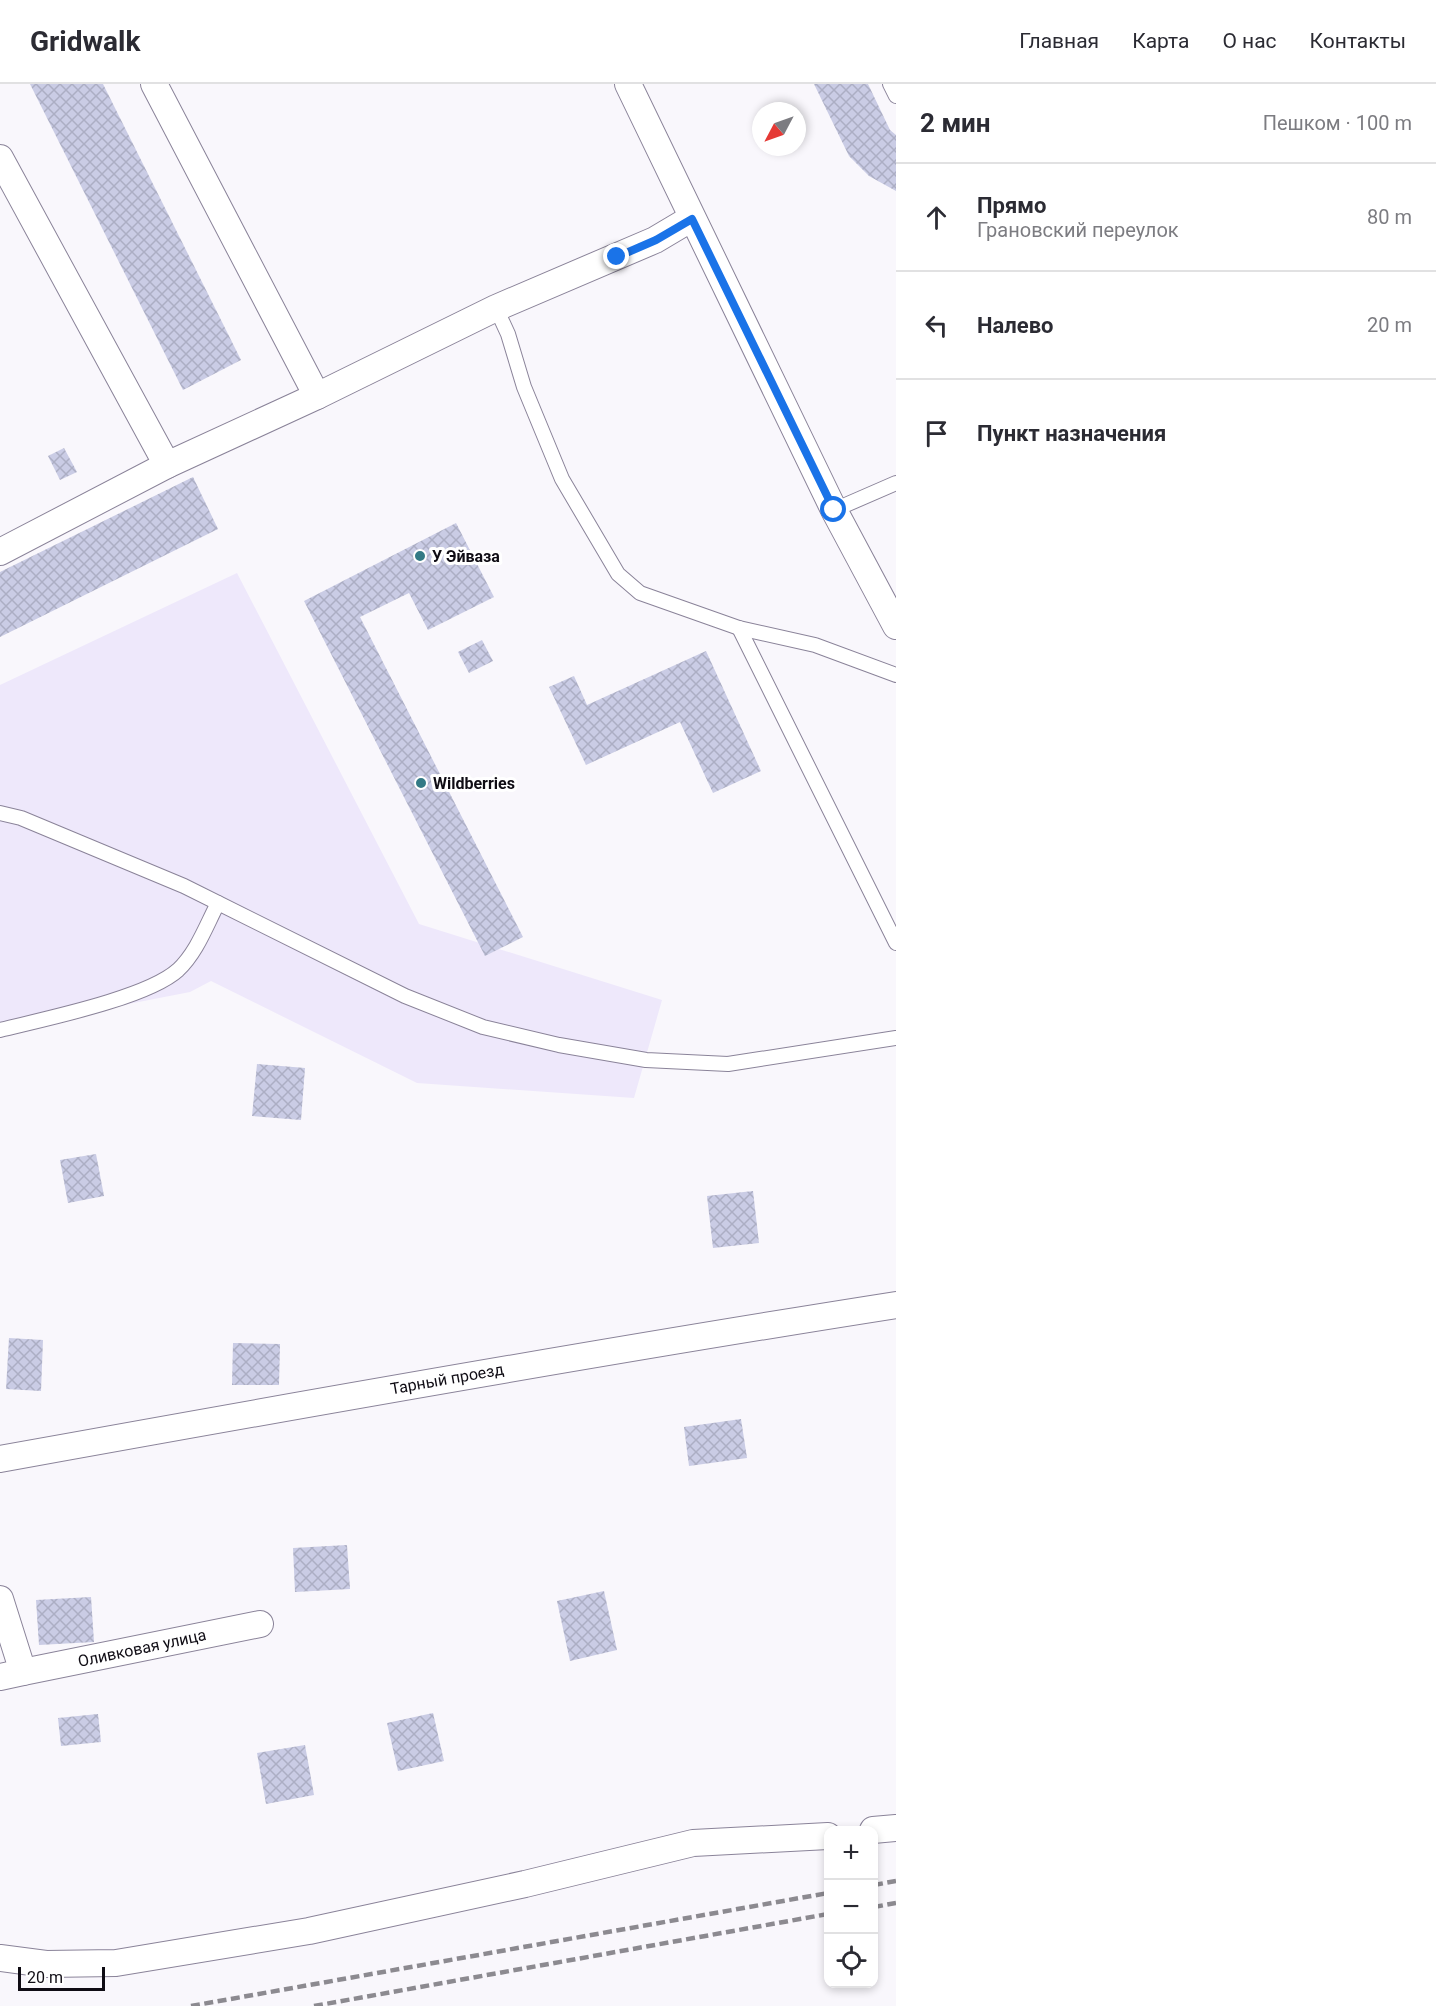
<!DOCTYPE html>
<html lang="ru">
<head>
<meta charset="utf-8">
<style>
	:root { --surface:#fff; --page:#f2f2f3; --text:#2b2b33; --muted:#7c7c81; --line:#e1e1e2 }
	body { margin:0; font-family:Roboto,sans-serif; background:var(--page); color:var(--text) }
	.controls { position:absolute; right:18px; bottom:18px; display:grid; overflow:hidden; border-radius:12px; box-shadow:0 3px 9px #0003 }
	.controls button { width:54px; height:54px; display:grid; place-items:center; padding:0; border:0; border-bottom:2px solid var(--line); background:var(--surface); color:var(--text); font:30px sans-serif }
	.compass { position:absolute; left:752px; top:18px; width:54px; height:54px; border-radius:50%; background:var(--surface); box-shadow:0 3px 9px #0003; rotate:229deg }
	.scale { position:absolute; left:18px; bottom:15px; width:87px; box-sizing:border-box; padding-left:6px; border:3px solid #0f0c14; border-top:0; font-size:16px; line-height:21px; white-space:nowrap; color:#0f0c14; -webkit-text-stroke:4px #fff; paint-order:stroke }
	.stop { position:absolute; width:18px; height:18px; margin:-14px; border:4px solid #1a73e8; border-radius:50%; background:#fff }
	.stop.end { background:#1a73e8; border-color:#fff; box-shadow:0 2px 6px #0008 }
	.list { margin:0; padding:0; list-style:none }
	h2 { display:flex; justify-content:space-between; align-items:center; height:78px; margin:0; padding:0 24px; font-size:26px }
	h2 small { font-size:20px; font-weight:400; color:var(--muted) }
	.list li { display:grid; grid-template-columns:39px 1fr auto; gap:18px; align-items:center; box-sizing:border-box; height:108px; padding:0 24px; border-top:2px solid var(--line) }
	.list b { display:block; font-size:22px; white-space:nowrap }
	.list p { margin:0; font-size:20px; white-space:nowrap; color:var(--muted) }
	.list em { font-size:20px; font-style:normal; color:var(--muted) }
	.icon { flex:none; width:33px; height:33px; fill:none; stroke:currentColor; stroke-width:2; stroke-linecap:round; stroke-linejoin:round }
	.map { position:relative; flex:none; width:896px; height:1922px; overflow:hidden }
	header { display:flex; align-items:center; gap:36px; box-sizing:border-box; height:84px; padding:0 30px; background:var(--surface); border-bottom:2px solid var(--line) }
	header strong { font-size:28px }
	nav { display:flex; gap:33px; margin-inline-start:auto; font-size:21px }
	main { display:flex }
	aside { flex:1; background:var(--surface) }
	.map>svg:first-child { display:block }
	.built { fill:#eee8fb }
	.building { fill:url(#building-cross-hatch) }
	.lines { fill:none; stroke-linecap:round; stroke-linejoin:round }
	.service-casing { stroke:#8a8399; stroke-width:16 }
	.minor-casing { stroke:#8a8399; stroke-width:28 }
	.service { stroke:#fff; stroke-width:14 }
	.minor { stroke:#fff; stroke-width:26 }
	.rail { stroke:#8c8a90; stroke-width:4.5; stroke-dasharray:9 4.5; stroke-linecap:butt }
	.route { stroke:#1a73e8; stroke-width:8 }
	.poi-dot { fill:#337a85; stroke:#fff; stroke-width:2 }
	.labels { text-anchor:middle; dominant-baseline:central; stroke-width:6; stroke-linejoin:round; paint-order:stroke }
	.poi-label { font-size:16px; font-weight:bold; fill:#0f0c14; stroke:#fff; text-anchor:start }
	.street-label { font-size:16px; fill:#0f0c14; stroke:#fff }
</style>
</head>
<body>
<header>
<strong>Gridwalk</strong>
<nav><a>Главная</a><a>Карта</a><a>О нас</a><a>Контакты</a></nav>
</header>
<main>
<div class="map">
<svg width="896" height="1922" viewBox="0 0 896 1922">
	<defs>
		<pattern id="building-cross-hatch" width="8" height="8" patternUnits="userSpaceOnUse" patternTransform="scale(1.5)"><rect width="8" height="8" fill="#cacce5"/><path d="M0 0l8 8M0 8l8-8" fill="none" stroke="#acaec4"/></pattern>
	</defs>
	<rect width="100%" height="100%" fill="#f9f7fc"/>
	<path class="built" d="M 237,489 L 419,840 L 662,916 L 634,1014 L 417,999 L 211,897 L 190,908 L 0,945 L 0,601 Z"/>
	<g class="building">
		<path d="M 30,0 L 103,0 L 241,276 L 183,306 Z"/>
		<path d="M 814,0 L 868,0 L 890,46 L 896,51 L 896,107 L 869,92 L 849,72 Z"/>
		<path d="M 64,364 L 77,388 L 60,396 L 48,372 Z"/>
		<path d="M 193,393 L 218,445 L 0,553 L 0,488 Z"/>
		<path d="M 456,439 L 494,513 L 428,546 L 409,509 L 360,533 L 523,853 L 485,872 L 304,517 Z"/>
		<path d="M 482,556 L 493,577 L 469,589 L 458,568 Z"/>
		<path d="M 706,567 L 761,687 L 713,709 L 680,638 L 586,681 L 549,603 L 574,592 L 587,621 Z"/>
		<path d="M 257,980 L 305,984 L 301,1036 L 252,1032 Z"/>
		<path d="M 96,1070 L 104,1112 L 68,1119 L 60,1076 Z"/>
		<path d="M 753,1107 L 759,1159 L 713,1164 L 707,1112 Z"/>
		<path d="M 9,1254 L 43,1256 L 41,1307 L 6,1305 Z"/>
		<path d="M 233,1259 L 280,1260 L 279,1301 L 232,1301 Z"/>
		<path d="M 741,1335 L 747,1374 L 689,1382 L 684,1343 Z"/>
		<path d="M 347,1461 L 350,1505 L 295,1508 L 293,1464 Z"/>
		<path d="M 604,1507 L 617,1566 L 570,1577 L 557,1517 Z"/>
		<path d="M 91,1513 L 94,1558 L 39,1561 L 36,1516 Z"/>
		<path d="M 433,1629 L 444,1677 L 398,1687 L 387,1639 Z"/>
		<path d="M 98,1630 L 101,1658 L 61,1662 L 58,1634 Z"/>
		<path d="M 305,1661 L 314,1711 L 266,1720 L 257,1669 Z"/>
	</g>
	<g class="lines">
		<g class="service-casing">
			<g id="service">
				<path d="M 890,0 L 896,12"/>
				<path d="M 496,224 L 508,250 L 524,303 L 562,395 L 618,490 L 640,509 L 739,544 L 815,561 L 896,591"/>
				<path d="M 834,426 L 896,399"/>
				<path d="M 739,544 L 896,859"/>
				<path d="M 0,729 L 21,734 L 184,802 L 405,912 L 483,943 L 559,961 L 646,976 L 728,980 L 896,954"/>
				<path d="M 0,946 C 44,935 147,914 178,886 C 197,868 206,842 218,819"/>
			</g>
		</g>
		<g class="minor-casing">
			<g id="minor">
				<path d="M 628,0 L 834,426 L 896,542"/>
				<path d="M 0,74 L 167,381 L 317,312 L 154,0"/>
				<path d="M 317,312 L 496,224 L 655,156 L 692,134"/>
				<path d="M 0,468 L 167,381"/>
				<path d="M 0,1375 C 298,1321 596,1268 896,1221"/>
				<path d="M 0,1515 L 23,1588 L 260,1540"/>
				<path d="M 0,1593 L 23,1588"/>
				<path d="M 873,1746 L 896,1744"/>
				<path d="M 0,1874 L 46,1880 L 116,1879 L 309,1847 L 525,1800 L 693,1759 L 828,1752"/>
			</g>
		</g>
		<use href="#service" class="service"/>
		<use href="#minor" class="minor"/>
		<g class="rail">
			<path d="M 874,1801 L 896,1797"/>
			<path d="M 874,1823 L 896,1819"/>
			<path d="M 191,1922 L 828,1809"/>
			<path d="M 314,1922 L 828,1830"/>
		</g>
	</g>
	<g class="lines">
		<path class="route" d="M 617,173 L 656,156 L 692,135 L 834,426"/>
	</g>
	<g class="poi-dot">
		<circle cx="420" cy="472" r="6"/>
		<circle cx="421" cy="699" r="6"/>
	</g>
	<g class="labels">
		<g class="poi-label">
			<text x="432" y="472">У Эйваза</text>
			<text x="433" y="699">Wildberries</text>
		</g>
		<g class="street-label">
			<text transform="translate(447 1295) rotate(-10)">Тарный проезд</text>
			<text transform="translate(142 1564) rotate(-12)">Оливковая улица</text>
		</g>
	</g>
</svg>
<div class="controls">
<button>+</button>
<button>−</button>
<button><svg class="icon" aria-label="locate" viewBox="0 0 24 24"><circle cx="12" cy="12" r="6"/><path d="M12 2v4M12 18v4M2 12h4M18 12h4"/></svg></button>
</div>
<svg class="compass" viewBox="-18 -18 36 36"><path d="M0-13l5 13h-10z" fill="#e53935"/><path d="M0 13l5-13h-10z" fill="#7c7c81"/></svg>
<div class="scale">20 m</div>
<div class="stop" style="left:834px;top:426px"></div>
<div class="stop end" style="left:617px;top:173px"></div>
</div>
<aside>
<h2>2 мин<small>Пешком · 100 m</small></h2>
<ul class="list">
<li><svg class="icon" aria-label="ahead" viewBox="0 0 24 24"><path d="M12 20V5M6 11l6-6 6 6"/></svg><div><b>Прямо</b><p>Грановский переулок</p></div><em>80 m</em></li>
<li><svg class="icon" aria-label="left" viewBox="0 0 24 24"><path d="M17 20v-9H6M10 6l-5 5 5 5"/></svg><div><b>Налево</b></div><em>20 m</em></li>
<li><svg class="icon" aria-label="arrive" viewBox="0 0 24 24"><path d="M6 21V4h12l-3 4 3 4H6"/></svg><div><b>Пункт назначения</b></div></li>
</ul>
</aside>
</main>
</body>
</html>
